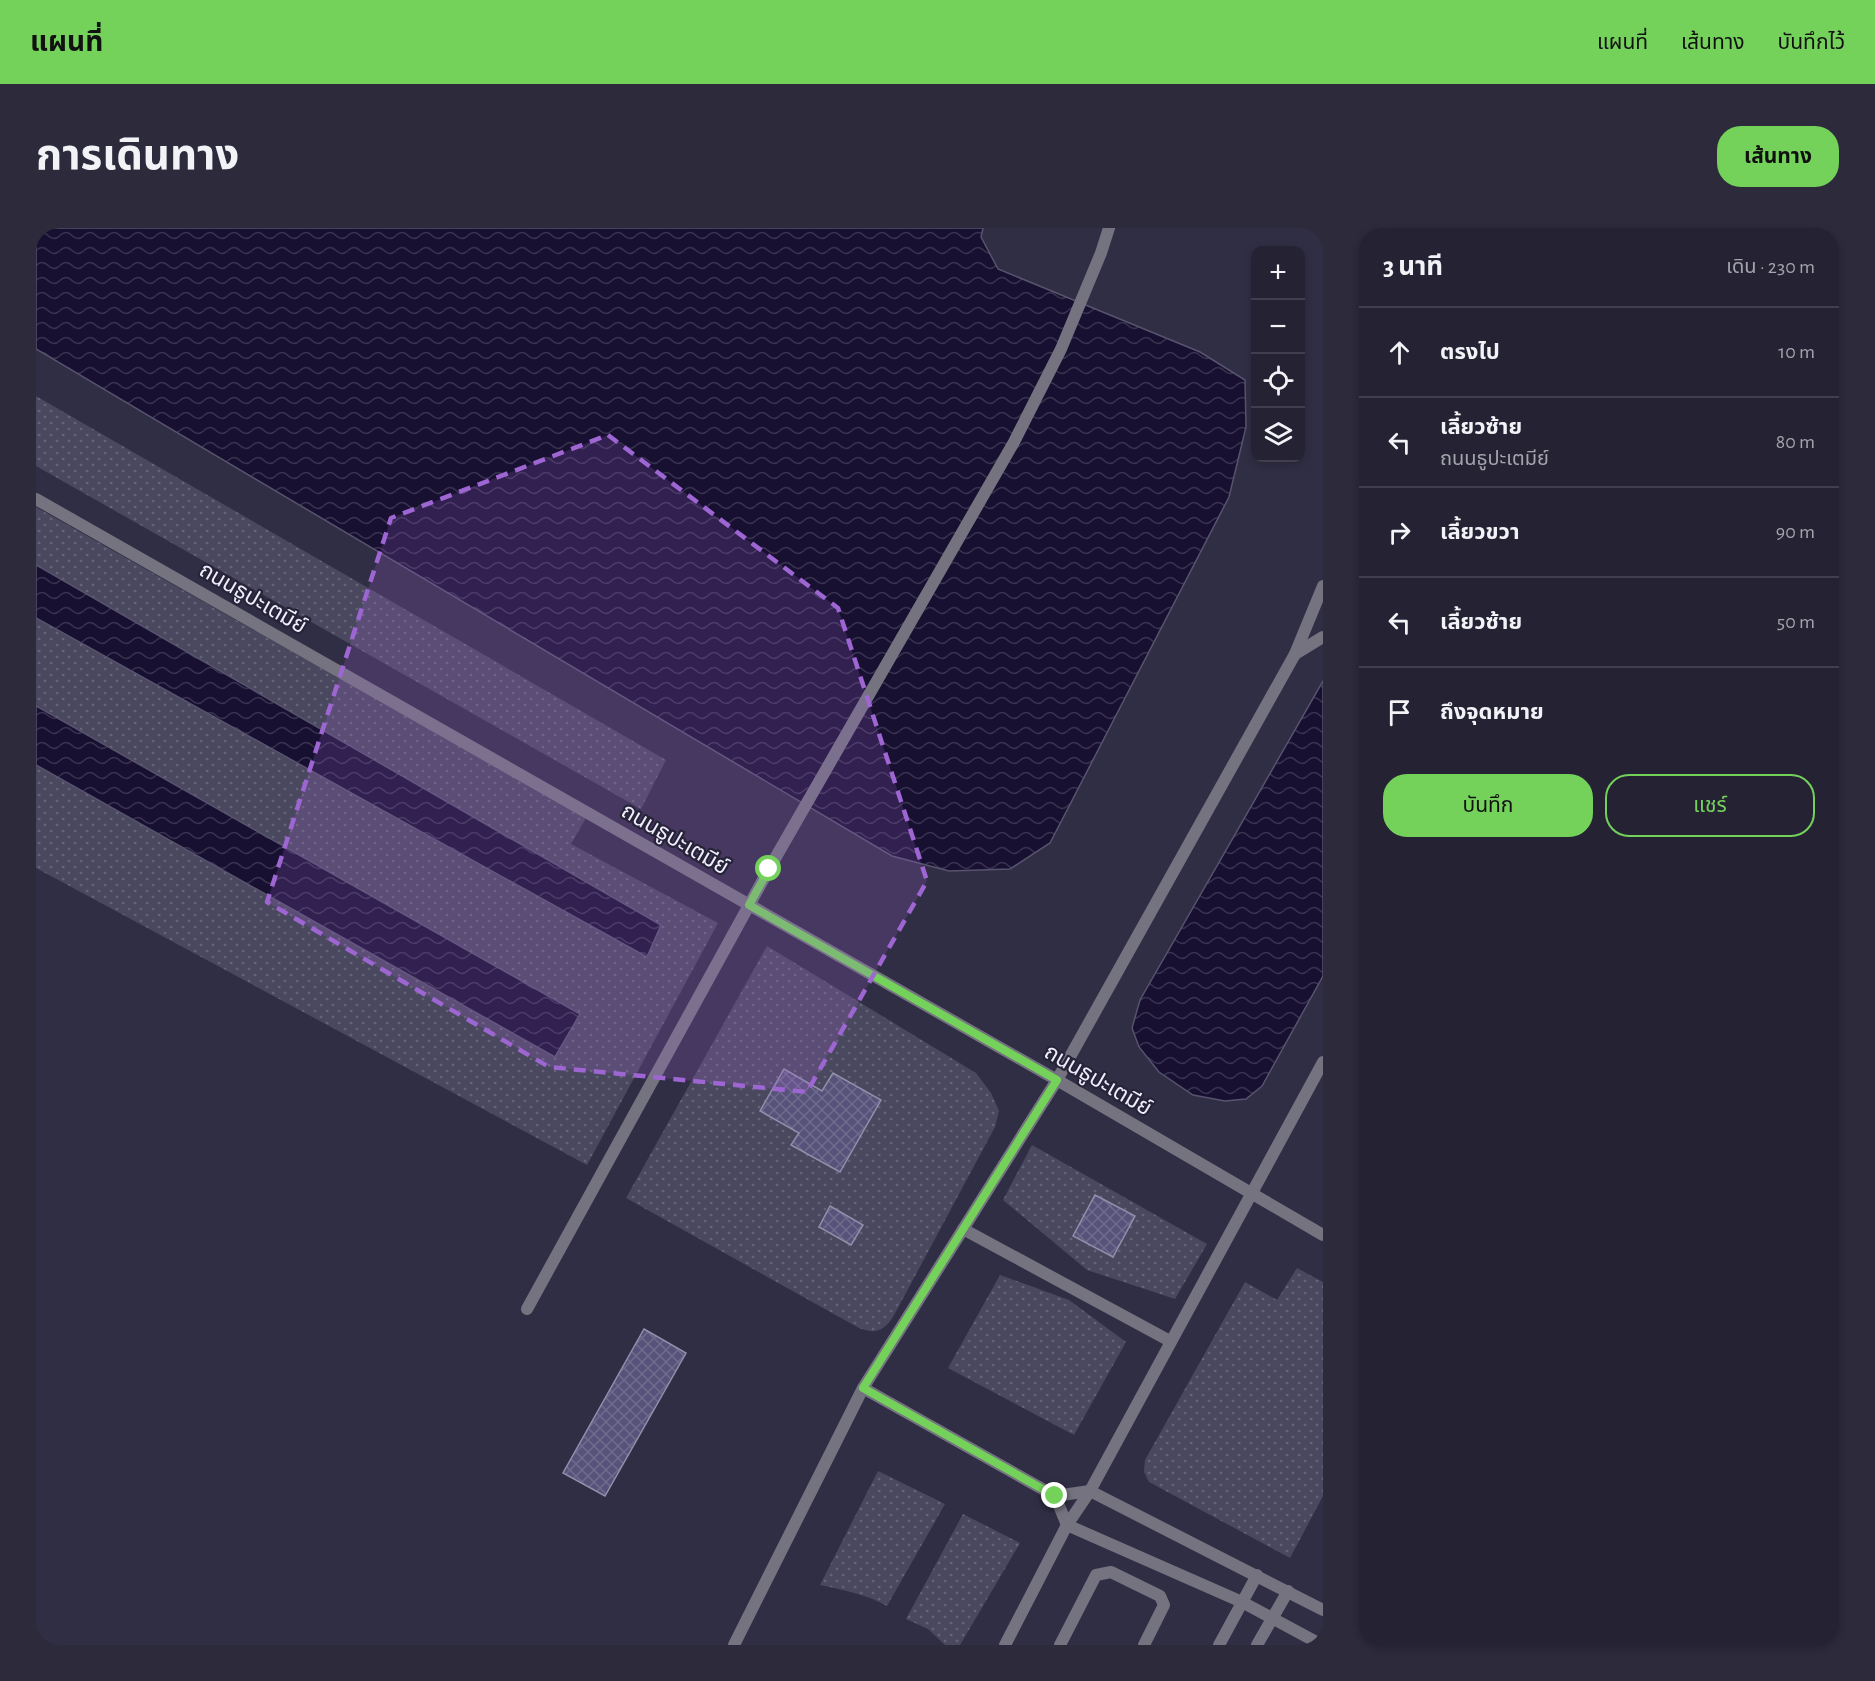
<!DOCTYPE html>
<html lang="th">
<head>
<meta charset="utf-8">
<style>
	:root { --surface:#242233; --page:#2c2a3b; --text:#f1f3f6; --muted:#a3a4ac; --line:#413f4e; --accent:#74d25b }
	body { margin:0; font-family:"Alegreya Sans","Noto Sans Thai",sans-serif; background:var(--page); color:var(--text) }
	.controls { position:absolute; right:18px; top:18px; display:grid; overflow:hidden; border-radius:12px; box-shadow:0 3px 9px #0003 }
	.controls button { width:54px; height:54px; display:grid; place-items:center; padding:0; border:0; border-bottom:2px solid var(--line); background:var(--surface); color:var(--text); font:30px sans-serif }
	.stop { position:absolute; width:18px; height:18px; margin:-14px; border:4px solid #74d25b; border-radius:50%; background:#fff }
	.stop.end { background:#74d25b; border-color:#fff; box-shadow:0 2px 6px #0008 }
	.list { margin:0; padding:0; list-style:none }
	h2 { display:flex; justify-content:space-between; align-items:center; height:78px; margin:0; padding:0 24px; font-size:26px }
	h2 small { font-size:20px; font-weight:400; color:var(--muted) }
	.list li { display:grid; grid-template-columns:39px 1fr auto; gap:18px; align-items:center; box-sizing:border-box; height:90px; padding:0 24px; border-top:2px solid var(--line) }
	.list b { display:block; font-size:22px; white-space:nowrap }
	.list p { margin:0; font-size:20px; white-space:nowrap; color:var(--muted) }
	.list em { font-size:20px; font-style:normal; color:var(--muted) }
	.actions { display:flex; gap:12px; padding:18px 24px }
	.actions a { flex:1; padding:14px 0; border:2px solid var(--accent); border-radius:24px; text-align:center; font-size:21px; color:var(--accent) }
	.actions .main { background:var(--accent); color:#111 }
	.icon { flex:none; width:33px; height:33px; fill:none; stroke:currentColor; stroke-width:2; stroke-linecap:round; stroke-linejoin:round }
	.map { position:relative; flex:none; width:1287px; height:1417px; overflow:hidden; border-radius:24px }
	header { display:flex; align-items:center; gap:36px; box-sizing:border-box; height:84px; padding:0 30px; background:var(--accent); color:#111 }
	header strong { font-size:28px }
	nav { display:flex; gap:33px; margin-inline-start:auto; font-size:21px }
	.intro { display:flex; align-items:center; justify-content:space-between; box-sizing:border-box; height:144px; padding:0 36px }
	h1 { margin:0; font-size:42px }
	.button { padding:15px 27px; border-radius:24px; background:var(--accent); color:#111; font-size:21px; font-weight:700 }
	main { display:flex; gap:36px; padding:0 36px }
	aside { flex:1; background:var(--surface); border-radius:24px; box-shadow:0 3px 9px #0003 }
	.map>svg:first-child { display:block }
	.grass { fill:url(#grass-dots) }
	.water { fill:url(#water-waves); stroke:#58536e; stroke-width:1.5 }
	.building { fill:url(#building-cross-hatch); stroke:#918faa; stroke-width:1.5 }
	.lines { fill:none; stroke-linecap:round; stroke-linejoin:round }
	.service { stroke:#74737f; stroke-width:12 }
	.minor { stroke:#74737f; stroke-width:12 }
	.route { stroke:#74d25b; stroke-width:8 }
	.marked { fill:#9e66d2; fill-opacity:0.2; stroke:#9e66d2; stroke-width:4.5; stroke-dasharray:12 8; stroke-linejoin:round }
	.labels { text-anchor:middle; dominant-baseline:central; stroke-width:4.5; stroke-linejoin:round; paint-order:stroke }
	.street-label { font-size:22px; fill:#f0eefd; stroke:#272439 }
</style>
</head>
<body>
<header>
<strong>แผนที่</strong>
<nav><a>แผนที่</a><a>เส้นทาง</a><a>บันทึกไว้</a></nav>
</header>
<div class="intro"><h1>การเดินทาง</h1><a class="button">เส้นทาง</a></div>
<main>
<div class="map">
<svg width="1287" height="1417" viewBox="0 0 1287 1417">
	<defs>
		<pattern id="grass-dots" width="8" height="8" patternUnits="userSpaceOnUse" patternTransform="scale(1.5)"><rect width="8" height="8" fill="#4a485f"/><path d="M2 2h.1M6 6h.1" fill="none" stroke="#646377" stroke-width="1.8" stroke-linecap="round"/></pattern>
		<pattern id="water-waves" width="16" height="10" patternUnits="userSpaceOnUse" patternTransform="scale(1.5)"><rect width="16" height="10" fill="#171031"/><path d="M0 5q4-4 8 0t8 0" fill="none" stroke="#393350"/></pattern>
		<pattern id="building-cross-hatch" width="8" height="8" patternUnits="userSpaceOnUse" patternTransform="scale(1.5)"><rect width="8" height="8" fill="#575279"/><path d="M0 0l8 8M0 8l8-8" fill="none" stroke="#6f6b8d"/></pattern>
	</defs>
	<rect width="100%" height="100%" fill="#302e44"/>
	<g class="grass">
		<path d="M 0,168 L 630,532 L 605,581 L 0,238 Z"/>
		<path d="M 0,279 L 550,590 L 535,616 L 682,695 L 551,937 L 0,640 Z"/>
		<path d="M 731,718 L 940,845 L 955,865 L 963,883 L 959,899 L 857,1089 C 847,1104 839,1106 823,1100 L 590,970 Z"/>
		<path d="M 996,917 L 1171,1016 L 1139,1071 L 1051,1042 L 967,972 Z"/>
		<path d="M 1261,1040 L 1287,1054 L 1287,1268 L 1254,1330 L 1113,1254 L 1108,1244 L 1109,1232 L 1209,1054 L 1241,1072 Z"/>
		<path d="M 964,1047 L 1033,1072 L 1090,1114 L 1038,1207 L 912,1140 Z"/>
		<path d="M 842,1243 L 909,1276 L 851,1378 C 829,1366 808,1362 784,1357 Z"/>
		<path d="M 927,1286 L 984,1315 L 924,1417 L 909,1417 L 892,1401 L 870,1391 Z"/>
	</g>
	<g class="water">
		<path d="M 0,0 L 947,0 L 945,9 L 962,41 L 1164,124 L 1209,152 L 1210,199 L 1193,269 L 1014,615 L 974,641 L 913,643 L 856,628 L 0,121 Z"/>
		<path d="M 0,337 L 625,697 L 611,729 L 0,390 Z"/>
		<path d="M 1287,453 L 1287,748 L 1226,858 L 1210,871 L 1189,873 L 1157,867 L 1123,844 L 1103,819 L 1096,800 L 1104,772 Z"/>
		<path d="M 0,478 L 544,786 L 519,829 L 0,537 Z"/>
	</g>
	<g class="building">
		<path d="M 748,841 L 786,863 L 797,845 L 845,872 L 804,944 L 755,917 L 763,905 L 724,883 Z"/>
		<path d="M 1059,967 L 1099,988 L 1077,1029 L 1037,1008 Z"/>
		<path d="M 794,978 L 827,997 L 815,1017 L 783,999 Z"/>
		<path d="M 608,1101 L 650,1125 L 569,1268 L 527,1245 Z"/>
	</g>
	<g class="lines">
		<g class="service">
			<path d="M 1259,426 L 1287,409"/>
			<path d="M 927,1001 L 1134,1113"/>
			<path d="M 491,1081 L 733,641 L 978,214 L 1025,121 L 1065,25 L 1073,0"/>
			<path d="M 827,1160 L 1019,1268 L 1031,1297 L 1206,1374 L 1286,1417"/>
			<path d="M 1019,1268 L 1054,1263 L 1287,1382"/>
			<path d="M 698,1417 L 827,1160 L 1021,852 L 1259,426 L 1287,358"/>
			<path d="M 969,1417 L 1031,1297 L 1054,1263 L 1287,834"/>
			<path d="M 1024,1417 L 1060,1347 L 1075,1344 L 1124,1368 L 1128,1377 L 1108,1417"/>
			<path d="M 1183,1417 L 1221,1347"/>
			<path d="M 1221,1417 L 1252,1363"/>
		</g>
		<path class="minor" d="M 0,271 L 1021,852 L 1287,1007"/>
	</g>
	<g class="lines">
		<path class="route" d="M 733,641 L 713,677 L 1021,852 L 827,1160 L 1019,1268"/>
	</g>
	<path class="marked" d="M 572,207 L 802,380 L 891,653 L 771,864 L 513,839 L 231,674 L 355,290 Z"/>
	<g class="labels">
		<g class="street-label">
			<text transform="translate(217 370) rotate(30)">ถนนธูปะเตมีย์</text>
			<text transform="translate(639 611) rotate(30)">ถนนธูปะเตมีย์</text>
			<text transform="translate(1062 852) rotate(30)">ถนนธูปะเตมีย์</text>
		</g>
	</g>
</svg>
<div class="controls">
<button>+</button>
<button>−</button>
<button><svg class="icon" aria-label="locate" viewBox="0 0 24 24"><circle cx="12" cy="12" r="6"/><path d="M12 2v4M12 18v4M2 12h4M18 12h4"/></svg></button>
<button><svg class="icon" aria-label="layers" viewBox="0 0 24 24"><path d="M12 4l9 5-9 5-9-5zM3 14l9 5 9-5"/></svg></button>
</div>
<div class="stop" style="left:733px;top:641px"></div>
<div class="stop end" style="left:1019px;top:1268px"></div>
</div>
<aside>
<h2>3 นาที<small>เดิน · 230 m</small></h2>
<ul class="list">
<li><svg class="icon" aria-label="ahead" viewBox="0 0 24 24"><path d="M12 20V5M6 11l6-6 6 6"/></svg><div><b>ตรงไป</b></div><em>10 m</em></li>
<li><svg class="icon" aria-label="left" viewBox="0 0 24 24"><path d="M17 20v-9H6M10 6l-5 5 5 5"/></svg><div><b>เลี้ยวซ้าย</b><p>ถนนธูปะเตมีย์</p></div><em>80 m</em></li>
<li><svg class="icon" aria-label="right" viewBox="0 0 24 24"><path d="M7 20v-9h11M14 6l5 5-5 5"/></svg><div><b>เลี้ยวขวา</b></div><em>90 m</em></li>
<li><svg class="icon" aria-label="left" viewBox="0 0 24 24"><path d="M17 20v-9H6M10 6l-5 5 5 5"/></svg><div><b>เลี้ยวซ้าย</b></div><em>50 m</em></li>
<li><svg class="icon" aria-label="arrive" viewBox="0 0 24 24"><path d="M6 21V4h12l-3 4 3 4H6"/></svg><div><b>ถึงจุดหมาย</b></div></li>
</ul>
<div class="actions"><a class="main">บันทึก</a><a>แชร์</a></div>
</aside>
</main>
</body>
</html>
